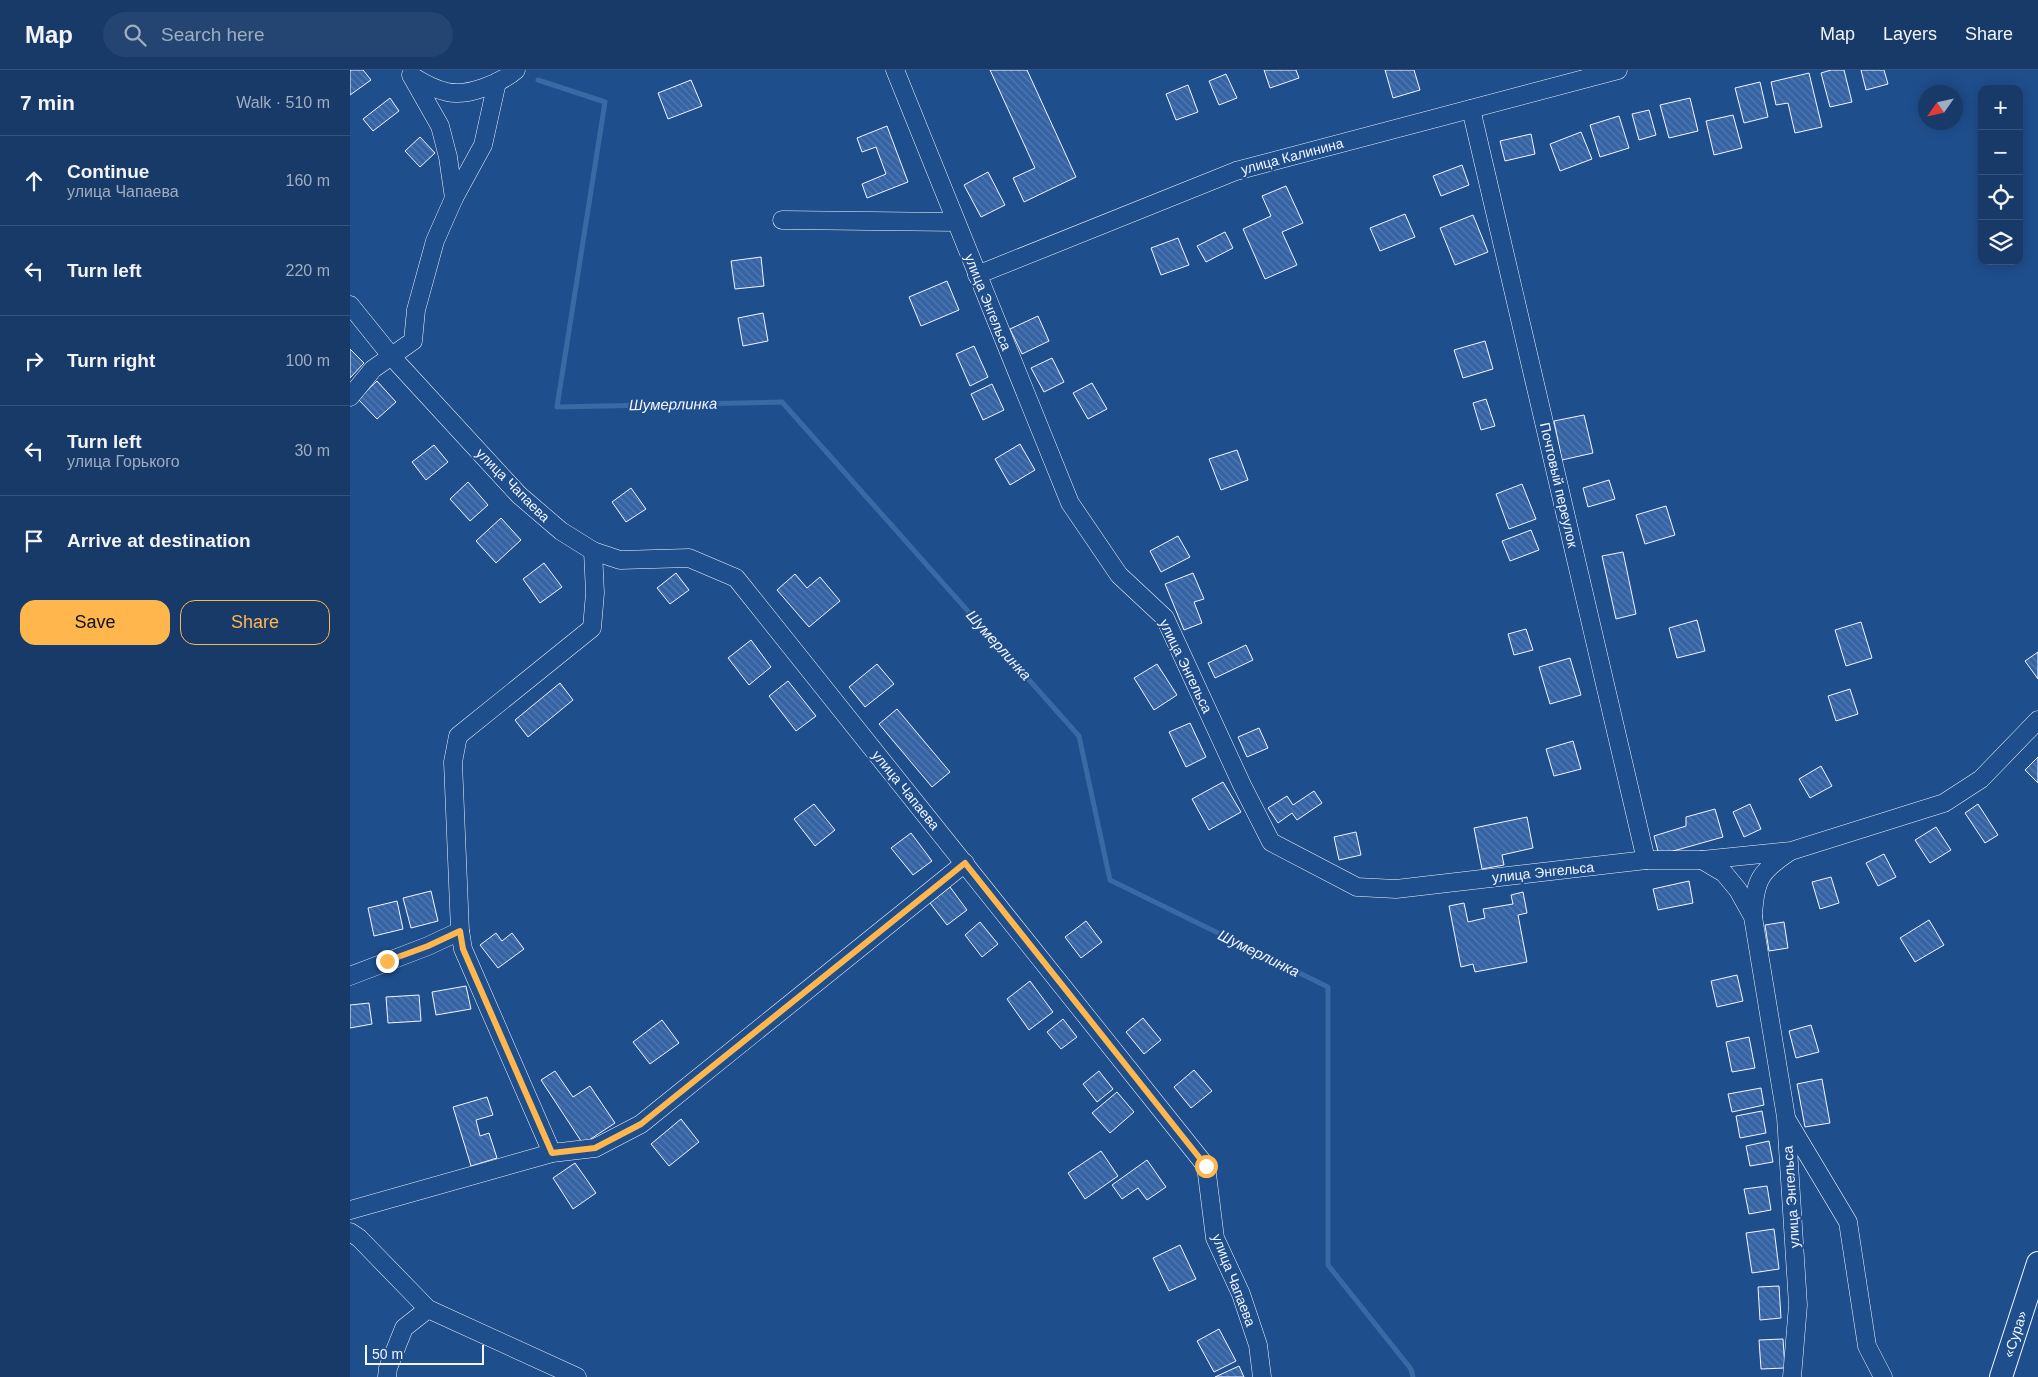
<!DOCTYPE html>
<html lang="en">
<head>
<meta charset="utf-8">
<style>
	:root { --surface:#173a69; --page:#244571; --text:#f1f3f6; --muted:#9eadc0; --line:#36547d; --accent:#ffb74d }
	body { margin:0; font-family:Helvetica,sans-serif; background:var(--page); color:var(--text) }
	.controls { position:absolute; right:15px; top:15px; display:grid; overflow:hidden; border-radius:10px; box-shadow:0 2px 12px #0003 }
	.controls button { width:45px; height:45px; display:grid; place-items:center; padding:0; border:0; border-bottom:1px solid var(--line); background:var(--surface); color:var(--text); font:25px sans-serif }
	.compass { position:absolute; left:1568px; top:15px; width:45px; height:45px; border-radius:50%; background:var(--surface); box-shadow:0 2px 12px #0003; rotate:236deg }
	.scale { position:absolute; left:15px; bottom:12px; width:119px; box-sizing:border-box; padding-left:5px; border:2px solid #f2f6ff; border-top:0; font-size:14px; line-height:18px; white-space:nowrap; color:#f2f6ff; -webkit-text-stroke:4px #1f4e8c; paint-order:stroke }
	.stop { position:absolute; width:15px; height:15px; margin:-11px; border:4px solid #ffb74d; border-radius:50%; background:#fff }
	.stop.end { background:#ffb74d; border-color:#fff; box-shadow:0 1px 5px #0008 }
	.list { margin:0; padding:0; list-style:none }
	h2 { display:flex; justify-content:space-between; align-items:center; height:65px; margin:0; padding:0 20px; font-size:21px }
	h2 small { font-size:16px; font-weight:400; color:var(--muted) }
	.list li { display:grid; grid-template-columns:32px 1fr auto; gap:15px; align-items:center; box-sizing:border-box; height:90px; padding:0 20px; border-top:1px solid var(--line) }
	.list b { display:block; font-size:19px; white-space:nowrap }
	.list p { margin:0; font-size:16px; white-space:nowrap; color:var(--muted) }
	.list em { font-size:16px; font-style:normal; color:var(--muted) }
	.actions { display:flex; gap:10px; padding:15px 20px }
	.actions a { flex:1; padding:11px 0; border:1px solid var(--accent); border-radius:15px; text-align:center; font-size:18px; color:var(--accent) }
	.actions .main { background:var(--accent); color:#111 }
	.icon { flex:none; width:28px; height:28px; fill:none; stroke:currentColor; stroke-width:2; stroke-linecap:round; stroke-linejoin:round }
	.map { position:relative; flex:none; width:1688px; height:1307px; overflow:hidden }
	header { display:flex; align-items:center; gap:30px; box-sizing:border-box; height:70px; padding:0 25px; background:var(--surface); border-bottom:1px solid var(--line) }
	header strong { font-size:24px }
	nav { display:flex; gap:28px; margin-inline-start:auto; font-size:18px }
	.search { width:350px; height:45px; background:var(--page); display:flex; align-items:center; gap:12px; box-sizing:border-box; padding:0 18px; border-radius:28px; color:var(--muted); font-size:19px }
	main { display:flex }
	aside { flex:1; background:var(--surface) }
	.map>svg:first-child { display:block }
	.lines { fill:none; stroke-linecap:round; stroke-linejoin:round }
	.stream { stroke:#3b69a3; stroke-width:5 }
	.building { fill:url(#building-back-hatch); stroke:#f2f6ff }
	.minor-casing { stroke:#f2f6ff; stroke-width:19 }
	.major-casing { stroke:#f2f6ff; stroke-width:24 }
	.minor { stroke:#1f4e8c; stroke-width:18 }
	.major { stroke:#1f4e8c; stroke-width:22 }
	.route { stroke:#ffb74d; stroke-width:6 }
	.labels { text-anchor:middle; dominant-baseline:central; stroke-width:4; stroke-linejoin:round; paint-order:stroke }
	.street-label { font-size:14px; fill:#f2f6ff; stroke:#1f4e8c }
	.water-label { font-size:15px; font-style:italic; fill:#f2f6ff; stroke:#1f4e8c }
</style>
</head>
<body>
<header>
<strong>Map</strong>
<div class="search"><svg class="icon" aria-label="search" viewBox="0 0 24 24"><circle cx="10" cy="10" r="6"/><path d="M15 15l6 6"/></svg>Search here</div>
<nav><a>Map</a><a>Layers</a><a>Share</a></nav>
</header>
<main>
<aside>
<h2>7 min<small>Walk · 510 m</small></h2>
<ul class="list">
<li><svg class="icon" aria-label="ahead" viewBox="0 0 24 24"><path d="M12 20V5M6 11l6-6 6 6"/></svg><div><b>Continue</b><p>улица Чапаева</p></div><em>160 m</em></li>
<li><svg class="icon" aria-label="left" viewBox="0 0 24 24"><path d="M17 20v-9H6M10 6l-5 5 5 5"/></svg><div><b>Turn left</b></div><em>220 m</em></li>
<li><svg class="icon" aria-label="right" viewBox="0 0 24 24"><path d="M7 20v-9h11M14 6l5 5-5 5"/></svg><div><b>Turn right</b></div><em>100 m</em></li>
<li><svg class="icon" aria-label="left" viewBox="0 0 24 24"><path d="M17 20v-9H6M10 6l-5 5 5 5"/></svg><div><b>Turn left</b><p>улица Горького</p></div><em>30 m</em></li>
<li><svg class="icon" aria-label="arrive" viewBox="0 0 24 24"><path d="M6 21V4h12l-3 4 3 4H6"/></svg><div><b>Arrive at destination</b></div></li>
</ul>
<div class="actions"><a class="main">Save</a><a>Share</a></div>
</aside>
<div class="map">
<svg width="1688" height="1307" viewBox="0 0 1688 1307">
	<defs>
		<pattern id="building-back-hatch" width="6" height="6" patternUnits="userSpaceOnUse" patternTransform="scale(1.25)"><rect width="6" height="6" fill="#3563a3"/><path d="M-1 5l2 2M0 0l6 6M5-1l2 2" fill="none" stroke="#537ab1"/></pattern>
	</defs>
	<rect width="100%" height="100%" fill="#1f4e8c"/>
	<g class="lines">
		<path class="stream" d="M 188,10 L 255,32 L 207,337 L 432,332 L 729,666 L 760,810 L 978,917 L 978,1195 L 1061,1299 L 1063,1307"/>
	</g>
	<g class="building">
		<path d="M 0,0 L 13,0 L 21,10 L 0,25 Z"/>
		<path d="M 640,0 L 677,0 L 726,107 L 674,132 L 663,108 L 685,98 Z"/>
		<path d="M 914,0 L 946,0 L 949,8 L 920,18 Z"/>
		<path d="M 1035,0 L 1064,0 L 1070,20 L 1043,28 Z"/>
		<path d="M 1481,0 L 1494,0 L 1502,32 L 1480,37 L 1471,3 Z"/>
		<path d="M 1511,0 L 1534,0 L 1538,14 L 1516,20 Z"/>
		<path d="M 1459,3 L 1472,57 L 1445,63 L 1438,33 L 1426,35 L 1421,12 Z"/>
		<path d="M 876,4 L 887,28 L 869,35 L 859,11 Z"/>
		<path d="M 341,10 L 352,36 L 318,49 L 308,23 Z"/>
		<path d="M 1410,12 L 1418,47 L 1394,53 L 1385,18 Z"/>
		<path d="M 838,15 L 848,42 L 826,50 L 816,24 Z"/>
		<path d="M 40,28 L 49,41 L 23,61 L 13,49 Z"/>
		<path d="M 1340,28 L 1348,61 L 1319,68 L 1310,35 Z"/>
		<path d="M 1299,40 L 1306,65 L 1289,70 L 1282,44 Z"/>
		<path d="M 1383,45 L 1392,78 L 1364,85 L 1356,51 Z"/>
		<path d="M 1269,46 L 1279,78 L 1250,87 L 1240,55 Z"/>
		<path d="M 537,56 L 558,112 L 517,128 L 512,114 L 536,104 L 526,77 L 512,82 L 507,68 Z"/>
		<path d="M 1231,62 L 1242,89 L 1210,101 L 1200,74 Z"/>
		<path d="M 1181,64 L 1185,84 L 1155,91 L 1150,71 Z"/>
		<path d="M 70,67 L 85,83 L 70,97 L 55,81 Z"/>
		<path d="M 1112,95 L 1119,115 L 1091,126 L 1083,106 Z"/>
		<path d="M 638,102 L 655,135 L 631,147 L 614,115 Z"/>
		<path d="M 936,116 L 953,153 L 932,162 L 947,195 L 915,209 L 893,159 L 921,146 L 912,126 Z"/>
		<path d="M 1055,144 L 1065,167 L 1030,181 L 1020,158 Z"/>
		<path d="M 1123,145 L 1138,182 L 1105,195 L 1090,158 Z"/>
		<path d="M 875,162 L 883,178 L 856,192 L 847,176 Z"/>
		<path d="M 828,168 L 839,195 L 811,205 L 801,178 Z"/>
		<path d="M 411,187 L 414,216 L 385,219 L 381,191 Z"/>
		<path d="M 597,211 L 609,240 L 571,256 L 559,227 Z"/>
		<path d="M 413,243 L 418,271 L 393,276 L 388,248 Z"/>
		<path d="M 688,246 L 699,271 L 672,284 L 660,259 Z"/>
		<path d="M 1135,271 L 1143,299 L 1113,308 L 1104,280 Z"/>
		<path d="M 624,276 L 638,307 L 620,316 L 606,284 Z"/>
		<path d="M 0,279 L 14,293 L 0,308 Z"/>
		<path d="M 702,288 L 714,312 L 694,322 L 681,298 Z"/>
		<path d="M 27,311 L 46,332 L 27,349 L 8,329 Z"/>
		<path d="M 742,313 L 757,339 L 738,349 L 723,323 Z"/>
		<path d="M 642,314 L 654,340 L 633,350 L 621,324 Z"/>
		<path d="M 1136,329 L 1145,356 L 1131,360 L 1123,333 Z"/>
		<path d="M 1234,345 L 1243,383 L 1212,390 L 1204,351 Z"/>
		<path d="M 670,374 L 685,400 L 660,415 L 645,389 Z"/>
		<path d="M 84,375 L 98,392 L 76,410 L 62,392 Z"/>
		<path d="M 887,380 L 898,410 L 871,420 L 859,389 Z"/>
		<path d="M 1259,410 L 1265,429 L 1238,437 L 1233,418 Z"/>
		<path d="M 118,412 L 138,435 L 120,451 L 100,429 Z"/>
		<path d="M 1172,414 L 1186,449 L 1159,459 L 1146,424 Z"/>
		<path d="M 281,418 L 296,439 L 276,452 L 262,432 Z"/>
		<path d="M 1316,436 L 1325,465 L 1295,474 L 1286,445 Z"/>
		<path d="M 151,448 L 171,470 L 146,493 L 126,471 Z"/>
		<path d="M 1181,460 L 1189,480 L 1160,491 L 1152,471 Z"/>
		<path d="M 828,466 L 840,487 L 811,502 L 800,481 Z"/>
		<path d="M 1273,482 L 1286,544 L 1266,549 L 1252,486 Z"/>
		<path d="M 194,493 L 212,517 L 190,533 L 173,509 Z"/>
		<path d="M 326,503 L 339,520 L 320,534 L 307,518 Z"/>
		<path d="M 843,503 L 854,529 L 844,532 L 852,553 L 834,560 L 815,514 Z"/>
		<path d="M 445,504 L 457,518 L 470,507 L 490,531 L 459,557 L 427,520 Z"/>
		<path d="M 1347,550 L 1355,581 L 1327,588 L 1319,558 Z"/>
		<path d="M 1511,552 L 1522,588 L 1496,596 L 1485,560 Z"/>
		<path d="M 1176,559 L 1183,580 L 1164,585 L 1158,564 Z"/>
		<path d="M 401,570 L 421,597 L 399,615 L 378,588 Z"/>
		<path d="M 896,575 L 903,590 L 865,608 L 858,593 Z"/>
		<path d="M 1688,582 L 1688,609 L 1675,591 Z"/>
		<path d="M 1220,588 L 1231,625 L 1200,634 L 1189,597 Z"/>
		<path d="M 527,594 L 544,614 L 515,637 L 499,617 Z"/>
		<path d="M 807,594 L 827,625 L 804,640 L 784,608 Z"/>
		<path d="M 438,611 L 466,646 L 446,661 L 419,626 Z"/>
		<path d="M 210,613 L 223,630 L 178,667 L 165,650 Z"/>
		<path d="M 1500,619 L 1508,644 L 1486,651 L 1478,626 Z"/>
		<path d="M 547,639 L 600,702 L 582,717 L 529,654 Z"/>
		<path d="M 840,653 L 856,687 L 836,697 L 819,662 Z"/>
		<path d="M 909,658 L 918,678 L 897,687 L 888,667 Z"/>
		<path d="M 1223,671 L 1231,699 L 1204,706 L 1196,679 Z"/>
		<path d="M 1688,687 L 1688,713 L 1675,700 Z"/>
		<path d="M 1471,696 L 1482,716 L 1460,728 L 1449,709 Z"/>
		<path d="M 873,712 L 891,742 L 859,760 L 842,729 Z"/>
		<path d="M 964,721 L 972,733 L 947,750 L 942,743 L 928,753 L 918,738 L 937,726 L 943,735 Z"/>
		<path d="M 464,734 L 485,760 L 465,776 L 444,749 Z"/>
		<path d="M 1400,734 L 1411,759 L 1394,767 L 1383,742 Z"/>
		<path d="M 1628,734 L 1648,765 L 1635,773 L 1615,743 Z"/>
		<path d="M 1365,739 L 1373,767 L 1309,785 L 1304,766 L 1336,756 L 1336,747 Z"/>
		<path d="M 1177,747 L 1183,778 L 1152,785 L 1154,795 L 1132,799 L 1124,758 Z"/>
		<path d="M 1586,757 L 1601,780 L 1580,793 L 1565,770 Z"/>
		<path d="M 1006,762 L 1011,785 L 989,790 L 984,767 Z"/>
		<path d="M 561,763 L 582,791 L 563,805 L 541,778 Z"/>
		<path d="M 1534,784 L 1546,807 L 1528,816 L 1516,793 Z"/>
		<path d="M 1481,807 L 1489,833 L 1470,839 L 1462,812 Z"/>
		<path d="M 1339,811 L 1343,833 L 1308,840 L 1303,819 Z"/>
		<path d="M 600,817 L 617,840 L 597,855 L 580,833 Z"/>
		<path d="M 81,821 L 88,851 L 61,858 L 53,828 Z"/>
		<path d="M 1173,822 L 1177,843 L 1168,845 L 1177,892 L 1125,902 L 1123,894 L 1111,897 L 1099,836 L 1114,833 L 1118,852 L 1135,848 L 1133,839 L 1163,834 L 1161,825 Z"/>
		<path d="M 47,831 L 53,859 L 24,866 L 18,838 Z"/>
		<path d="M 1579,850 L 1594,875 L 1565,892 L 1550,868 Z"/>
		<path d="M 736,851 L 752,872 L 731,888 L 715,867 Z"/>
		<path d="M 630,852 L 648,874 L 632,887 L 615,865 Z"/>
		<path d="M 1434,852 L 1438,878 L 1419,881 L 1415,855 Z"/>
		<path d="M 146,863 L 152,871 L 162,863 L 174,879 L 148,898 L 130,875 Z"/>
		<path d="M 1387,905 L 1393,931 L 1367,937 L 1361,911 Z"/>
		<path d="M 680,911 L 703,942 L 679,960 L 657,929 Z"/>
		<path d="M 116,916 L 121,939 L 86,945 L 82,922 Z"/>
		<path d="M 69,925 L 71,951 L 38,953 L 36,927 Z"/>
		<path d="M 19,933 L 22,954 L 0,958 L 0,935 Z"/>
		<path d="M 793,948 L 811,970 L 794,984 L 776,962 Z"/>
		<path d="M 713,949 L 727,967 L 711,979 L 697,962 Z"/>
		<path d="M 312,950 L 329,973 L 300,994 L 283,972 Z"/>
		<path d="M 1461,955 L 1469,982 L 1446,988 L 1439,961 Z"/>
		<path d="M 1399,967 L 1405,998 L 1382,1002 L 1376,972 Z"/>
		<path d="M 844,1000 L 862,1021 L 841,1038 L 824,1017 Z"/>
		<path d="M 205,1001 L 223,1027 L 240,1016 L 265,1053 L 233,1074 L 191,1010 Z"/>
		<path d="M 749,1001 L 763,1019 L 747,1032 L 733,1014 Z"/>
		<path d="M 1472,1009 L 1480,1053 L 1455,1057 L 1447,1014 Z"/>
		<path d="M 1411,1018 L 1414,1035 L 1382,1042 L 1378,1024 Z"/>
		<path d="M 767,1022 L 784,1042 L 760,1063 L 742,1043 Z"/>
		<path d="M 137,1027 L 143,1045 L 126,1050 L 130,1066 L 139,1063 L 147,1088 L 121,1096 L 103,1037 Z"/>
		<path d="M 1412,1041 L 1416,1063 L 1390,1068 L 1386,1046 Z"/>
		<path d="M 331,1049 L 349,1072 L 319,1096 L 301,1074 Z"/>
		<path d="M 1419,1071 L 1423,1092 L 1400,1096 L 1396,1076 Z"/>
		<path d="M 751,1081 L 768,1106 L 735,1129 L 718,1103 Z"/>
		<path d="M 797,1090 L 816,1117 L 797,1130 L 788,1118 L 772,1129 L 762,1115 Z"/>
		<path d="M 225,1093 L 246,1123 L 223,1139 L 203,1108 Z"/>
		<path d="M 1417,1116 L 1421,1140 L 1399,1144 L 1394,1119 Z"/>
		<path d="M 1424,1159 L 1429,1199 L 1402,1203 L 1396,1163 Z"/>
		<path d="M 830,1175 L 846,1209 L 819,1221 L 803,1188 Z"/>
		<path d="M 1429,1216 L 1431,1248 L 1410,1250 L 1408,1217 Z"/>
		<path d="M 869,1259 L 886,1291 L 864,1302 L 847,1271 Z"/>
		<path d="M 1433,1269 L 1435,1298 L 1411,1299 L 1409,1270 Z"/>
		<path d="M 889,1296 L 894,1307 L 865,1307 Z"/>
	</g>
	<g class="lines">
		<g class="minor-casing">
			<g id="minor">
				<path d="M 545,0 L 720,433 L 769,505 L 815,548 L 892,715 L 921,772 L 1007,817 L 1046,819 L 1296,790 L 1352,790 L 1441,781 L 1594,733 L 1631,709 L 1688,650"/>
				<path d="M 61,5 L 90,56 L 98,87 L 104,128"/>
				<path d="M 62,6 C 73,13 83,19 97,22 C 117,27 151,13 166,0"/>
				<path d="M 1121,39 L 1296,790"/>
				<path d="M 432,150 L 606,152"/>
				<path d="M 627,205 L 886,101 L 1268,0"/>
				<path d="M 0,235 L 42,287 L 169,425 L 211,461 L 243,481 L 270,490 L 339,488 L 386,508 L 856,1096 L 865,1168 L 891,1224 L 908,1275 L 912,1307"/>
				<path d="M 0,327 L 23,299 L 63,271 L 66,240 L 85,171 L 104,128 L 133,75 L 147,12"/>
				<path d="M 1352,790 L 1374,803 L 1388,820 L 1403,847 L 1436,1047 L 1448,1235 L 1442,1307"/>
				<path d="M 1403,846 C 1405,811 1409,802 1439,782"/>
				<path d="M 110,861 L 113,879 L 202,1083"/>
				<path d="M 0,906 L 78,876 L 110,861 L 103,692 L 108,666 L 242,558 L 245,523 L 243,481"/>
				<path d="M 1437,1050 L 1498,1152 L 1517,1276 L 1533,1307"/>
				<path d="M 0,1140 L 202,1083 L 245,1078 L 291,1054 L 615,793"/>
				<path d="M 0,1162 L 9,1168 L 78,1239 L 227,1307"/>
				<path d="M 37,1307 L 38,1298 L 54,1258 L 78,1239"/>
			</g>
		</g>
		<g class="major-casing">
			<path id="major" d="M 1651,1307 L 1688,1193"/>
		</g>
		<use href="#minor" class="minor"/>
		<use href="#major" class="major"/>
	</g>
	<g class="lines">
		<path class="route" d="M 37,891 L 78,876 L 110,861 L 113,879 L 202,1083 L 245,1078 L 291,1054 L 615,793 L 856,1096"/>
	</g>
	<g class="labels">
		<g class="street-label">
			<text transform="translate(942 86) rotate(-15)">улица Калинина</text>
			<text transform="translate(638 232) rotate(68)">улица Энгельса</text>
			<text transform="translate(163 415) rotate(45)">улица Чапаева</text>
			<text transform="translate(1209 415) rotate(77)">Почтовый переулок</text>
			<text transform="translate(836 596) rotate(64)">улица Энгельса</text>
			<text transform="translate(556 720) rotate(51)">улица Чапаева</text>
			<text transform="translate(1193 802) rotate(-6)">улица Энгельса</text>
			<text transform="translate(1441 1127) rotate(-94)">улица Энгельса</text>
			<text transform="translate(884 1210) rotate(69)">улица Чапаева</text>
			<text transform="translate(1665 1264) rotate(-72)">«Сура»</text>
		</g>
		<g class="water-label">
			<text transform="translate(323 334) rotate(-1)">Шумерлинка</text>
			<text transform="translate(649 575) rotate(48)">Шумерлинка</text>
			<text transform="translate(909 883) rotate(26)">Шумерлинка</text>
		</g>
	</g>
</svg>
<div class="controls">
<button>+</button>
<button>−</button>
<button><svg class="icon" aria-label="locate" viewBox="0 0 24 24"><circle cx="12" cy="12" r="6"/><path d="M12 2v4M12 18v4M2 12h4M18 12h4"/></svg></button>
<button><svg class="icon" aria-label="layers" viewBox="0 0 24 24"><path d="M12 4l9 5-9 5-9-5zM3 14l9 5 9-5"/></svg></button>
</div>
<svg class="compass" viewBox="-18 -18 36 36"><path d="M0-13l5 13h-10z" fill="#e53935"/><path d="M0 13l5-13h-10z" fill="#9eadc0"/></svg>
<div class="scale">50 m</div>
<div class="stop" style="left:856px;top:1096px"></div>
<div class="stop end" style="left:37px;top:891px"></div>
</div>
</main>
</body>
</html>
